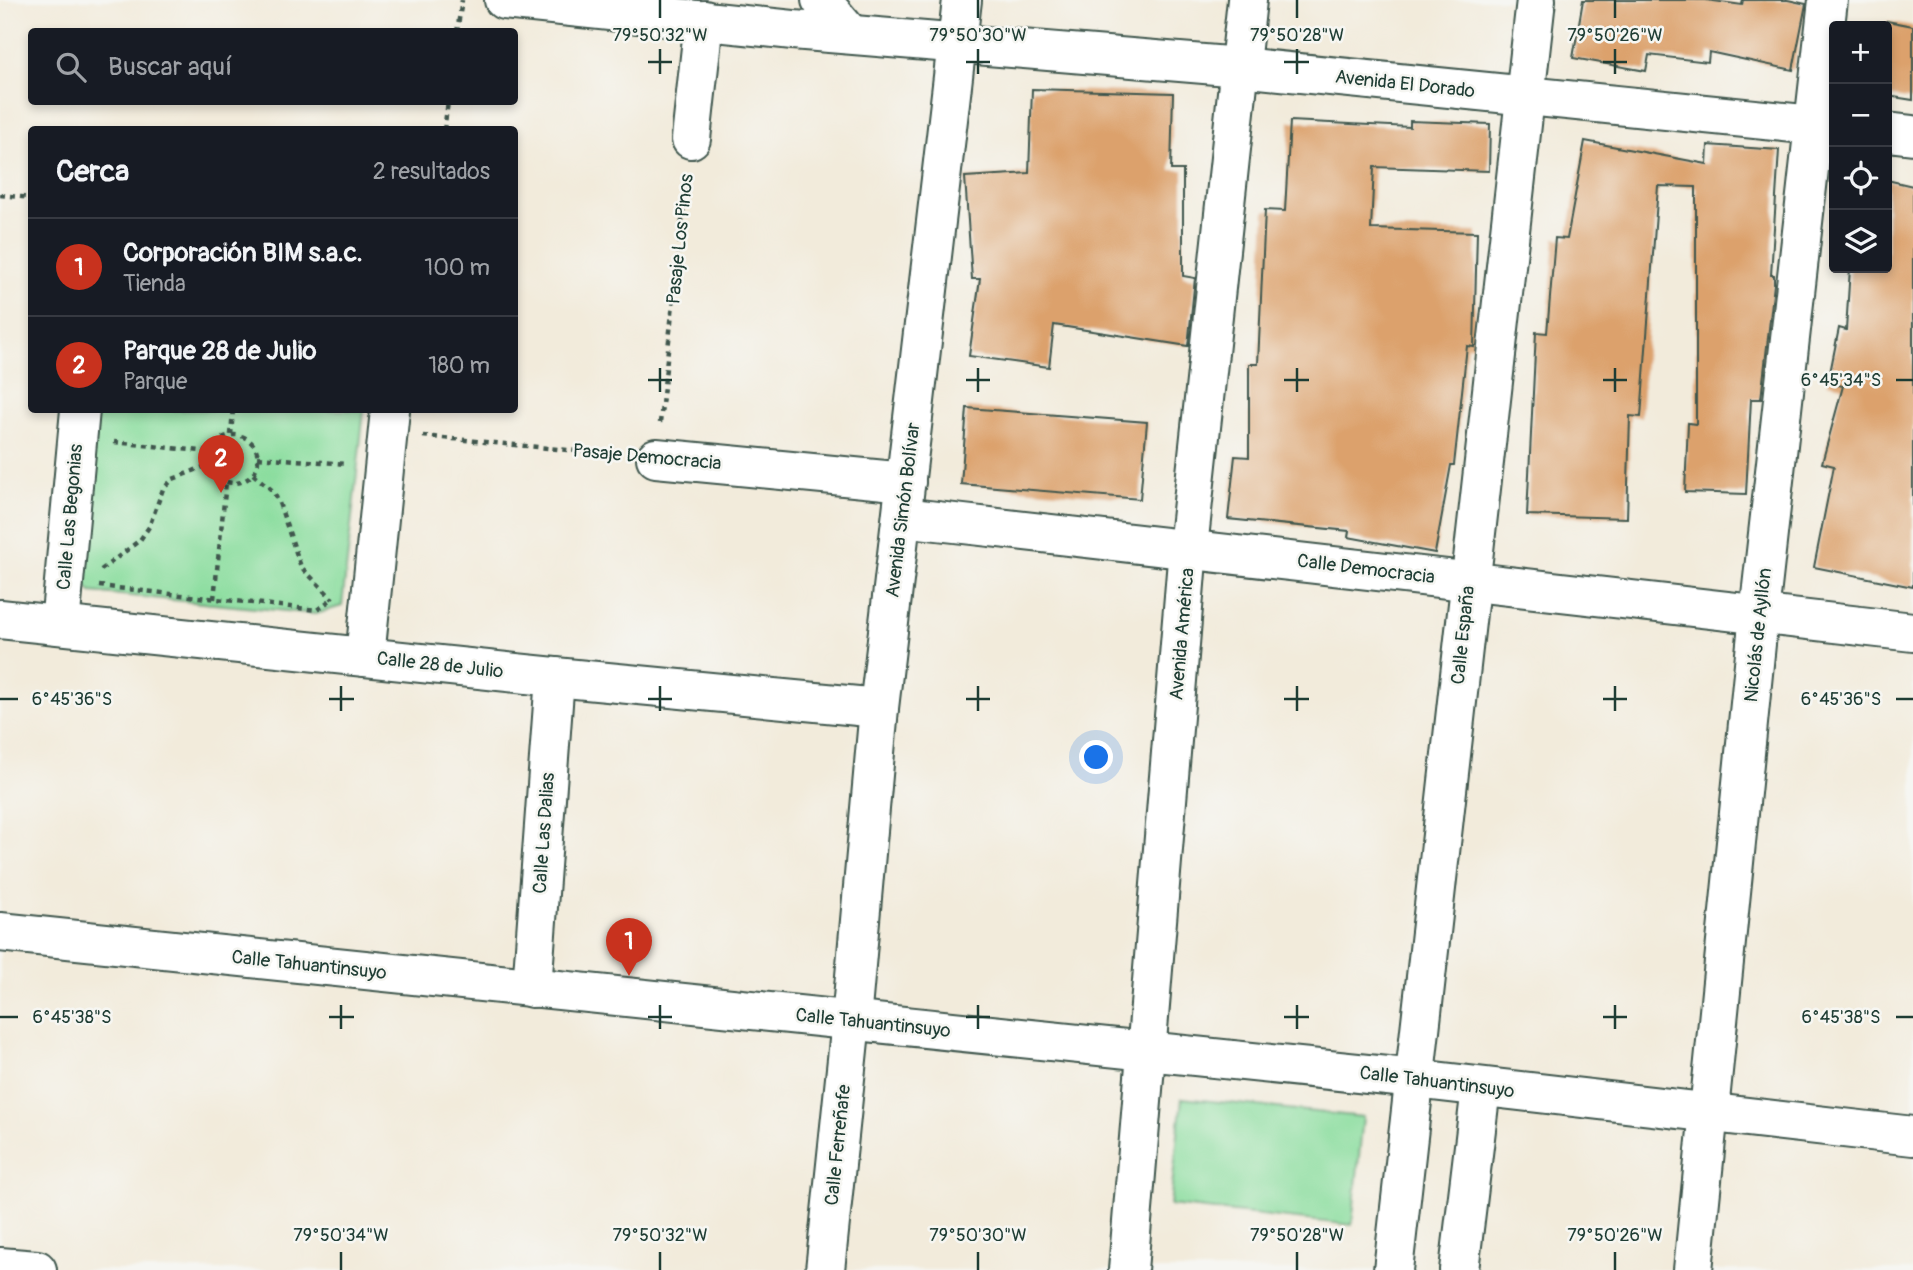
<!DOCTYPE html>
<html lang="es">
<head>
<meta charset="utf-8">
<style>
	:root { --surface:#171b24; --page:#242831; --text:#f1f3f6; --muted:#9ea1a6; --line:#363941; --accent:#c8321e }
	body { margin:0; font-family:Pangolin,sans-serif; background:var(--page); color:var(--text) }
	.controls { position:absolute; right:21px; top:21px; display:grid; overflow:hidden; border-radius:7px; box-shadow:0 4px 10px #0003 }
	.controls button { width:63px; height:63px; display:grid; place-items:center; padding:0; border:0; border-bottom:2px solid var(--line); background:var(--surface); color:var(--text); font:35px sans-serif }
	.you { position:absolute; left:1097px; top:758px; width:24px; height:24px; margin:-18px; border:5px solid #fff; border-radius:50%; background:#1a73e8; box-shadow:0 0 0 10px #1a73e833 }
	.badge { display:grid; place-items:center; width:46px; height:46px; border-radius:50%; background:var(--accent); color:#fff; font-size:23px; font-weight:700 }
	.pin { position:absolute; translate:-50% -58px; filter:drop-shadow(0 2px 4px #0008) }
	.pin::after { content:''; position:absolute; top:37px; width:24px; height:21px; background:inherit; clip-path:polygon(0 0,100% 0,50% 100%) }
	.list { margin:0; padding:0; list-style:none }
	h2 { display:flex; justify-content:space-between; align-items:center; height:91px; margin:0; padding:0 28px; font-size:30px }
	h2 small { font-size:23px; font-weight:400; color:var(--muted) }
	.list li { display:grid; grid-template-columns:46px 1fr auto; gap:21px; align-items:center; box-sizing:border-box; height:98px; padding:0 28px; border-top:2px solid var(--line) }
	.list b { display:block; font-size:26px; white-space:nowrap }
	.list p { margin:0; font-size:23px; white-space:nowrap; color:var(--muted) }
	.list em { font-size:23px; font-style:normal; color:var(--muted) }
	.icon { flex:none; width:38px; height:38px; fill:none; stroke:currentColor; stroke-width:2; stroke-linecap:round; stroke-linejoin:round }
	.map { position:relative; flex:none; width:1913px; height:1270px; overflow:hidden }
	.search { position:absolute; background:var(--surface); box-shadow:0 4px 10px #0003; left:28px; top:28px; width:490px; height:77px; display:flex; align-items:center; gap:18px; box-sizing:border-box; padding:0 24px; border-radius:7px; color:var(--muted); font-size:26px }
	.panel { position:absolute; background:var(--surface); box-shadow:0 4px 10px #0003; left:28px; top:126px; width:490px; height:287px; border-radius:7px }
	.map>svg:first-child { display:block }
	.green { fill:#8add9e; stroke:#548d69; stroke-width:2 }
	.building { fill:#dca16c }
	.lines { fill:none; stroke-linecap:round; stroke-linejoin:round }
	.minor-casing { stroke:#3f574d; stroke-width:42 }
	.path { stroke:#3f574d; stroke-width:4.5; stroke-dasharray:5 5; stroke-linecap:butt }
	.minor { stroke:#fff; stroke-width:38 }
	.ticks { fill:none; stroke:#1f3d34; stroke-width:2.5 }
	.labels { text-anchor:middle; dominant-baseline:central; stroke-width:5; stroke-linejoin:round; paint-order:stroke }
	.street-label { font-size:19px; fill:#1f3d34; stroke:#f6f6f2 }
	.ticks-label { font-size:18px; text-anchor:middle; fill:#1f3d34; stroke:#f6f6f2; stroke-width:5; stroke-linejoin:round; paint-order:stroke }
</style>
</head>
<body>
<div class="map">
<svg width="1913" height="1270" viewBox="0 0 1913 1270">
	<rect width="100%" height="100%" fill="#f6f6f2"/>
	<filter id="ink" filterUnits="userSpaceOnUse"><feTurbulence type="fractalNoise" baseFrequency=".0143" numOctaves="2"/><feDisplacementMap in="SourceGraphic" scale="14" xChannelSelector="R" yChannelSelector="G"/><feConvolveMatrix kernelMatrix="1 2 1 2 8 2 1 2 1" color-interpolation-filters="sRGB"/></filter>
	<filter id="wash" filterUnits="userSpaceOnUse"><feTurbulence type="fractalNoise" baseFrequency=".00686" numOctaves="4" result="noise"/><feDisplacementMap in="SourceGraphic" scale="28" xChannelSelector="R" yChannelSelector="G"/><feGaussianBlur stdDeviation="1.57" result="paint"/><feColorMatrix in="noise" values="0 0 0 0 0 0 0 0 0 0 0 0 0 0 0 0 0 1.4 0 .05"/><feComposite in="paint" operator="in"/></filter>
	<g filter="url(#wash)">
		<rect width="100%" height="100%" fill="#f2ebdb"/>
		<g class="green">
			<path d="M 94,410 L 364,410 L 342,606 L 316,614 L 91,592 L 83,583 Z"/>
			<path d="M 1182,1098 L 1363,1117 L 1352,1225 L 1170,1205 Z"/>
		</g>
		<g id="blocks">
			<g class="building">
				<path d="M 1583,0 L 1706,0 L 1742,5 L 1743,0 L 1788,0 L 1806,4 L 1793,70 L 1709,52 L 1708,62 L 1649,55 L 1646,71 L 1573,58 Z"/>
				<path d="M 1887,21 L 1913,26 L 1913,100 L 1887,96 Z"/>
				<path d="M 1032,89 L 1173,93 L 1171,170 L 1183,170 L 1183,276 L 1195,278 L 1188,346 L 1054,325 L 1049,367 L 969,356 L 980,279 L 972,279 L 965,177 L 1029,173 Z"/>
				<path d="M 1290,121 L 1410,127 L 1410,121 L 1490,124 L 1489,171 L 1374,167 L 1371,229 L 1477,232 L 1474,347 L 1467,346 L 1454,465 L 1451,465 L 1435,553 L 1348,537 L 1349,531 L 1228,519 L 1235,456 L 1249,457 L 1249,364 L 1258,364 L 1265,210 L 1285,211 Z"/>
				<path d="M 1585,141 L 1707,164 L 1708,145 L 1779,150 L 1771,275 L 1774,275 L 1774,284 L 1761,399 L 1751,399 L 1746,494 L 1685,492 L 1688,423 L 1696,424 L 1696,187 L 1658,186 L 1641,417 L 1630,416 L 1627,518 L 1527,515 L 1536,332 L 1547,333 L 1555,238 L 1567,239 Z"/>
				<path d="M 1887,180 L 1913,186 L 1913,587 L 1814,567 L 1834,466 L 1822,463 L 1843,386 L 1828,383 L 1839,328 L 1846,330 L 1850,268 L 1887,268 Z"/>
				<path d="M 967,408 L 1147,422 L 1140,499 L 961,484 Z"/>
			</g>
		</g>
	</g>
	<g filter="url(#ink)">
		<use href="#blocks" fill-opacity="0" stroke="#3f574d" stroke-width="2"/>
		<g class="lines">
			<g class="minor-casing">
				<g id="minor">
					<path d="M 504,0 L 793,30 L 1240,67 L 1834,127"/>
					<path d="M 821,0 L 850,34"/>
					<path d="M 1887,132 L 1913,135"/>
					<path d="M 691,139 L 704,20"/>
					<path d="M 656,458 L 906,482"/>
					<path d="M 902,517 L 1913,632"/>
					<path d="M 0,619 L 555,677 L 879,708"/>
					<path d="M 60,625 L 80,410"/>
					<path d="M 365,657 L 390,410"/>
					<path d="M 0,932 L 1416,1079 L 1913,1136"/>
					<path d="M 532,988 L 555,677"/>
					<path d="M 0,1267 L 37,1270"/>
					<path d="M 825,1270 L 851,1021 L 879,708 L 962,0"/>
					<path d="M 1128,1270 L 1188,548 L 1247,0"/>
					<path d="M 1393,1270 L 1536,0"/>
					<path d="M 1459,1270 L 1481,1088"/>
					<path d="M 1693,1270 L 1759,614 L 1828,0"/>
				</g>
			</g>
			<g class="path">
				<path d="M 457,32 L 462,0"/>
				<path d="M 444,130 L 448,102"/>
				<path d="M 0,195 L 32,198"/>
				<path d="M 660,423 L 687,175"/>
				<path d="M 231,435 L 233,410"/>
				<circle cx="234" cy="459" r="24"/>
				<path d="M 423,436 L 619,455"/>
				<path d="M 114,442 L 211,452"/>
				<path d="M 258,457 L 347,464"/>
				<path d="M 253,474 L 273,491 L 279,503 L 301,567 L 333,599"/>
				<path d="M 101,570 L 140,540 L 149,527 L 163,489 L 173,479 L 211,464"/>
				<path d="M 99,586 L 317,610 L 333,598"/>
				<path d="M 214,599 L 226,482"/>
			</g>
			<use href="#minor" class="minor"/>
		</g>
	</g>
	<path class="ticks" d="M 660,0 L 660,18M 978,0 L 978,18M 1297,0 L 1297,18M 1615,0 L 1615,18M 660,49 L 660,74M 978,49 L 978,74M 1297,49 L 1297,74M 1615,49 L 1615,74M 648,62 L 672,62M 966,62 L 990,62M 1284,62 L 1309,62M 1603,62 L 1627,62M 660,368 L 660,392M 978,368 L 978,392M 1297,368 L 1297,392M 1615,368 L 1615,392M 648,380 L 672,380M 966,380 L 990,380M 1284,380 L 1309,380M 1603,380 L 1627,380M 1896,380 L 1913,380M 341,686 L 341,711M 660,686 L 660,711M 978,686 L 978,711M 1297,686 L 1297,711M 1615,686 L 1615,711M 0,699 L 18,699M 329,699 L 354,699M 648,699 L 672,699M 966,699 L 990,699M 1284,699 L 1309,699M 1603,699 L 1627,699M 1896,699 L 1913,699M 341,1005 L 341,1029M 660,1005 L 660,1029M 978,1005 L 978,1029M 1297,1005 L 1297,1029M 1615,1005 L 1615,1029M 0,1017 L 18,1017M 329,1017 L 354,1017M 648,1017 L 672,1017M 966,1017 L 990,1017M 1284,1017 L 1309,1017M 1603,1017 L 1627,1017M 1896,1017 L 1913,1017M 341,1252 L 341,1270M 660,1252 L 660,1270M 978,1252 L 978,1270M 1297,1252 L 1297,1270M 1615,1252 L 1615,1270"/>
	<g class="labels">
		<g class="street-label">
			<text transform="translate(1405 84) rotate(6)">Avenida El Dorado</text>
			<text transform="translate(680 239) rotate(-84)">Pasaje Los Pinos</text>
			<text transform="translate(647 457) rotate(5)">Pasaje Democracia</text>
			<text transform="translate(903 510) rotate(-83)">Avenida Simón Bolívar</text>
			<text transform="translate(70 517) rotate(-85)">Calle Las Begonias</text>
			<text transform="translate(1366 569) rotate(7)">Calle Democracia</text>
			<text transform="translate(1182 634) rotate(-85)">Avenida América</text>
			<text transform="translate(1463 635) rotate(-84)">Calle España</text>
			<text transform="translate(1758 635) rotate(-84)">Nicolás de Ayllón</text>
			<text transform="translate(440 665) rotate(6)">Calle 28 de Julio</text>
			<text transform="translate(544 833) rotate(-86)">Calle Las Dalias</text>
			<text transform="translate(309 965) rotate(6)">Calle Tahuantinsuyo</text>
			<text transform="translate(873 1023) rotate(6)">Calle Tahuantinsuyo</text>
			<text transform="translate(1437 1082) rotate(7)">Calle Tahuantinsuyo</text>
			<text transform="translate(838 1145) rotate(-84)">Calle Ferreñafe</text>
		</g>
	</g>
	<g class="ticks-label">
		<text x="660" y="41">79°50'32"W</text>
		<text x="978" y="41">79°50'30"W</text>
		<text x="1297" y="41">79°50'28"W</text>
		<text x="1615" y="41">79°50'26"W</text>
		<text x="1841" y="386">6°45'34"S</text>
		<text x="72" y="705">6°45'36"S</text>
		<text x="1841" y="705">6°45'36"S</text>
		<text x="72" y="1023">6°45'38"S</text>
		<text x="1841" y="1023">6°45'38"S</text>
		<text x="341" y="1241">79°50'34"W</text>
		<text x="660" y="1241">79°50'32"W</text>
		<text x="978" y="1241">79°50'30"W</text>
		<text x="1297" y="1241">79°50'28"W</text>
		<text x="1615" y="1241">79°50'26"W</text>
	</g>
</svg>
<div class="controls">
<button>+</button>
<button>−</button>
<button><svg class="icon" aria-label="locate" viewBox="0 0 24 24"><circle cx="12" cy="12" r="6"/><path d="M12 2v4M12 18v4M2 12h4M18 12h4"/></svg></button>
<button><svg class="icon" aria-label="layers" viewBox="0 0 24 24"><path d="M12 4l9 5-9 5-9-5zM3 14l9 5 9-5"/></svg></button>
</div>
<div class="you"></div>
<div class="pin badge" style="left:629px;top:976px">1</div>
<div class="pin badge" style="left:221px;top:493px">2</div>
<div class="search"><svg class="icon" aria-label="search" viewBox="0 0 24 24"><circle cx="10" cy="10" r="6"/><path d="M15 15l6 6"/></svg>Buscar aquí</div>
<section class="panel">
<h2>Cerca<small>2 resultados</small></h2>
<ul class="list">
<li><span class="badge">1</span><div><b>Corporación BIM s.a.c.</b><p>Tienda</p></div><em>100 m</em></li>
<li><span class="badge">2</span><div><b>Parque 28 de Julio</b><p>Parque</p></div><em>180 m</em></li>
</ul>
</section>
</div>
</body>
</html>
